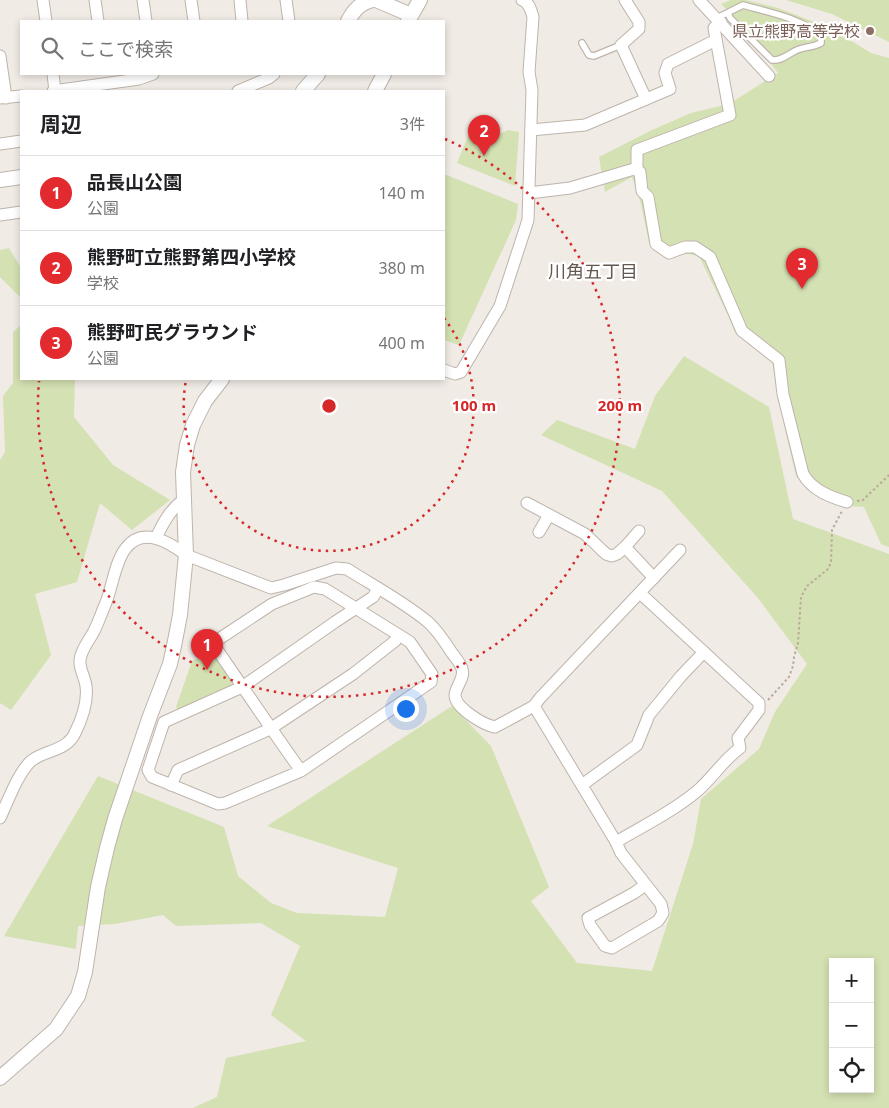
<!DOCTYPE html>
<html lang="ja">
<head>
<meta charset="utf-8">
<style>
	:root { --surface:#fff; --page:#f2f2f2; --text:#202124; --muted:#757577; --line:#e0e0e0; --accent:#e32a2f }
	body { margin:0; font-family:"Noto Sans","Noto Sans JP",sans-serif; background:var(--page); color:var(--text) }
	.controls { position:absolute; right:15px; bottom:15px; display:grid; overflow:hidden; border-radius:0px; box-shadow:0 2px 8px #0003 }
	.controls button { width:45px; height:45px; display:grid; place-items:center; padding:0; border:0; border-bottom:1px solid var(--line); background:var(--surface); color:var(--text); font:25px sans-serif }
	.you { position:absolute; left:405px; top:708px; width:18px; height:18px; margin:-12px; border:4px solid #fff; border-radius:50%; background:#1a73e8; box-shadow:0 0 0 8px #1a73e833 }
	.badge { display:grid; place-items:center; width:32px; height:32px; border-radius:50%; background:var(--accent); color:#fff; font-size:16px; font-weight:700 }
	.pin { position:absolute; translate:-50% -41px; filter:drop-shadow(0 1px 2px #0008) }
	.pin::after { content:''; position:absolute; top:26px; width:18px; height:15px; background:inherit; clip-path:polygon(0 0,100% 0,50% 100%) }
	.list { margin:0; padding:0; list-style:none }
	h2 { display:flex; justify-content:space-between; align-items:center; height:65px; margin:0; padding:0 20px; font-size:21px }
	h2 small { font-size:16px; font-weight:400; color:var(--muted) }
	.list li { display:grid; grid-template-columns:32px 1fr auto; gap:15px; align-items:center; box-sizing:border-box; height:75px; padding:0 20px; border-top:1px solid var(--line) }
	.list b { display:block; font-size:19px; white-space:nowrap }
	.list p { margin:0; font-size:16px; white-space:nowrap; color:var(--muted) }
	.list em { font-size:16px; font-style:normal; color:var(--muted) }
	.icon { flex:none; width:28px; height:28px; fill:none; stroke:currentColor; stroke-width:2; stroke-linecap:round; stroke-linejoin:round }
	.map { position:relative; flex:none; width:889px; height:1108px; overflow:hidden }
	.search { position:absolute; background:var(--surface); box-shadow:0 2px 8px #0003; left:20px; top:20px; width:425px; height:55px; display:flex; align-items:center; gap:12px; box-sizing:border-box; padding:0 18px; border-radius:0px; color:var(--muted); font-size:19px }
	.panel { position:absolute; background:var(--surface); box-shadow:0 2px 8px #0003; left:20px; top:90px; width:425px; height:290px; border-radius:0px }
	.map>svg:first-child { display:block }
	.green { fill:#d4e1b2; fill-rule:evenodd }
	.lines { fill:none; stroke-linecap:round; stroke-linejoin:round }
	.service-casing { stroke:#beb4ac; stroke-width:8 }
	.minor-casing { stroke:#beb4ac; stroke-width:13 }
	.tertiary-casing { stroke:#beb4ac; stroke-width:16 }
	.path { stroke:#bbaa9c; stroke-width:2; stroke-dasharray:2.5 2.5; stroke-linecap:butt }
	.service { stroke:#fff; stroke-width:5.5 }
	.minor { stroke:#fff; stroke-width:11 }
	.tertiary { stroke:#fff; stroke-width:14 }
	.ring { fill:none; stroke:#d62828; stroke-width:2.5; stroke-dasharray:2.5 5 }
	.education-dot { fill:#8d6e63; stroke:#fff; stroke-width:2 }
	.labels { text-anchor:middle; dominant-baseline:central; stroke-width:4.5; stroke-linejoin:round; paint-order:stroke }
	.education-label { font-size:16px; fill:#785e54; stroke:#fff; text-anchor:end }
	.neighbourhood-label { font-size:18px; fill:#64574e; stroke:#fff }
	.centre { fill:#d62828; stroke:#fff; stroke-width:2.5 }
	.ring-label { font-size:15px; text-anchor:middle; font-weight:bold; fill:#d62828; stroke:#fff; stroke-width:4.5; stroke-linejoin:round; paint-order:stroke }
</style>
</head>
<body>
<div class="map">
<svg width="889" height="1108" viewBox="0 0 889 1108">
	<rect width="100%" height="100%" fill="#f0ebe5"/>
	<g class="green">
		<path d="M 731,0 L 746,0 L 778,8 L 832,29 L 871,53 L 889,58 L 889,547 L 881,544 L 864,507 L 837,505 L 821,499 L 796,476 L 779,403 L 772,361 L 735,333 L 727,313 L 699,256 L 687,254 L 664,256 L 649,243 L 641,204 L 632,177 L 605,192 L 599,157 L 650,131 L 691,113 L 729,104 L 778,73 L 741,24 L 721,4 Z"/>
		<path d="M 786,0 L 889,0 L 889,42 L 832,14 Z"/>
		<path d="M 471,129 L 496,136 L 508,130 L 519,132 L 515,186 L 457,163 Z"/>
		<path d="M 444,174 L 518,204 L 516,220 L 459,345 L 444,340 Z"/>
		<path d="M 9,248 L 21,268 L 21,298 L 0,277 L 0,250 Z"/>
		<path d="M 21,325 L 21,379 L 75,379 L 74,417 L 113,465 L 170,500 L 132,530 L 100,503 L 77,582 L 35,594 L 51,655 L 11,710 L 0,703 L 0,460 L 5,452 L 3,396 L 13,383 L 13,332 Z"/>
		<path d="M 684,356 L 769,407 L 793,519 L 889,554 L 889,1108 L 193,1108 L 217,1097 L 226,1058 L 306,1041 L 271,1015 L 300,946 L 261,923 L 176,926 L 163,915 L 115,924 L 78,926 L 76,949 L 4,936 L 98,776 L 224,827 L 238,876 L 271,903 L 297,913 L 385,917 L 398,868 L 267,826 L 452,706 L 491,746 L 549,887 L 531,901 L 577,963 L 652,971 L 693,844 L 701,799 L 759,749 L 775,712 L 807,664 L 758,598 L 662,491 L 541,435 L 557,420 L 635,449 L 655,396 ZM 833,962 L 870,962 L 870,1089 L 833,1089 Z"/>
		<path d="M 208,648 L 232,680 L 231,687 L 178,710 L 176,707 L 192,661 L 201,657 L 200,653 Z"/>
	</g>
	<g class="lines">
		<g class="service-casing">
			<g id="service">
				<path d="M 717,18 L 743,5 C 767,12 802,18 821,36 L 821,43 C 812,48 806,46 797,50 C 788,54 782,61 772,60 L 730,18 L 728,13"/>
				<path d="M 582,43 L 589,55 L 594,56 L 621,45"/>
			</g>
		</g>
		<g class="minor-casing">
			<g id="minor">
				<path d="M 43,0 L 46,21"/>
				<path d="M 95,0 L 98,21"/>
				<path d="M 143,0 L 146,21"/>
				<path d="M 191,0 L 194,21"/>
				<path d="M 240,0 L 242,21"/>
				<path d="M 286,0 L 289,21"/>
				<path d="M 625,0 L 639,22 L 639,29 L 621,45 L 646,99"/>
				<path d="M 699,0 L 769,76"/>
				<path d="M 0,56 L 6,98"/>
				<path d="M 53,74 L 55,91"/>
				<path d="M 53,91 L 139,79 L 153,74"/>
				<path d="M 238,91 L 269,78 L 274,74"/>
				<path d="M 0,98 L 21,96"/>
				<path d="M 531,130 L 585,125 L 670,89 L 665,73 L 668,64 L 716,40"/>
				<path d="M 0,144 L 21,141"/>
				<path d="M 637,170 L 637,150 L 730,115 L 714,28 L 721,22"/>
				<path d="M 529,193 L 570,188 L 634,169 L 640,172 L 642,191 L 648,197 L 656,244 L 669,253 L 685,247 L 695,247 L 710,257 L 742,331 L 779,360 L 783,394 L 803,474 C 812,490 830,497 847,502"/>
				<path d="M 0,215 L 21,212"/>
				<path d="M 444,370 L 455,374 L 461,372 L 500,306 L 528,220 L 532,90 L 529,72 L 533,17 C 531,10 529,2 522,0"/>
				<path d="M 527,503 L 585,534 L 606,554 L 612,556 L 617,554 L 625,547 L 654,578"/>
				<path d="M 539,532 L 549,515"/>
				<path d="M 156,538 C 163,523 170,510 183,500"/>
				<path d="M 625,547 L 639,531"/>
				<path d="M 534,706 L 616,842 L 621,853 L 661,904 L 663,913 L 658,921 L 612,948 L 605,946 L 590,925 L 588,918 L 634,893 L 645,885"/>
				<path d="M 301,771 C 272,730 244,689 216,648 L 216,641 L 272,604 L 314,587 L 325,589 L 410,642 L 432,674 L 431,682 L 301,771 L 225,803 L 218,804 L 152,777 L 148,770 L 164,722 L 242,687 L 335,622 L 373,597 L 378,589"/>
				<path d="M 171,785 L 178,770 L 270,729 L 353,674 L 395,641 L 398,635"/>
				<path d="M 582,785 L 637,745 L 649,715 L 681,676 L 704,652"/>
				<path d="M 0,818 C 8,801 18,773 31,761 C 45,750 67,751 75,733 C 82,719 88,701 86,686 C 85,677 79,669 80,660 C 81,650 88,642 93,633 C 98,624 101,614 105,605 C 112,589 115,561 126,548 C 143,526 169,542 186,555 L 271,588 L 284,585 L 336,568 L 347,569 C 374,586 404,602 428,622 C 438,631 445,642 452,653 C 455,657 461,664 462,669 C 465,678 456,686 455,695 C 455,708 484,725 495,727 L 534,706 L 540,698 L 680,550"/>
				<path d="M 616,842 C 643,826 672,812 696,792 C 712,779 722,761 740,748 L 738,738 L 759,710 L 759,703 L 640,593"/>
			</g>
		</g>
		<g class="tertiary-casing">
			<g id="tertiary">
				<path d="M 376,0 L 411,15"/>
				<path d="M 348,21 C 354,10 360,3 373,0"/>
				<path d="M 408,21 L 420,0"/>
				<path d="M 303,91 L 318,74"/>
				<path d="M 375,91 L 384,74"/>
				<path d="M 0,180 L 21,177"/>
				<path d="M 0,1078 L 56,1029 L 78,996 L 85,972 L 98,887 L 107,848 L 115,819 L 150,716 L 170,664 L 174,646 L 180,615 L 186,555 L 183,472 L 187,445 L 193,425 L 205,401 L 222,379"/>
			</g>
		</g>
		<g class="path">
			<path d="M 857,501 L 863,500 L 889,475"/>
			<path d="M 768,700 L 789,677 L 793,666 L 794,657 L 798,643 L 801,597 L 807,586 L 827,570 L 831,563 L 832,530 L 842,511"/>
		</g>
		<use href="#service" class="service"/>
		<use href="#minor" class="minor"/>
		<use href="#tertiary" class="tertiary"/>
	</g>
	<g class="ring">
		<path d="M444 318A145 145 0 1 1 186 380"/>
		<path d="M445 139A291 291 0 1 1 39 381"/>
	</g>
	<circle class="education-dot" cx="870" cy="31" r="5"/>
	<g class="labels">
		<g class="education-label">
			<text x="860" y="31">県立熊野高等学校</text>
		</g>
		<g class="neighbourhood-label">
			<text x="593" y="271">川角五丁目</text>
		</g>
	</g>
	<circle cx="329" cy="406" r="8" class="centre"/>
	<g class="ring-label">
		<text x="474" y="411">100 m</text>
		<text x="620" y="411">200 m</text>
	</g>
</svg>
<div class="controls">
<button>+</button>
<button>−</button>
<button><svg class="icon" aria-label="locate" viewBox="0 0 24 24"><circle cx="12" cy="12" r="6"/><path d="M12 2v4M12 18v4M2 12h4M18 12h4"/></svg></button>
</div>
<div class="you"></div>
<div class="pin badge" style="left:207px;top:670px">1</div>
<div class="pin badge" style="left:484px;top:156px">2</div>
<div class="pin badge" style="left:802px;top:289px">3</div>
<div class="search"><svg class="icon" aria-label="search" viewBox="0 0 24 24"><circle cx="10" cy="10" r="6"/><path d="M15 15l6 6"/></svg>ここで検索</div>
<section class="panel">
<h2>周辺<small>3件</small></h2>
<ul class="list">
<li><span class="badge">1</span><div><b>品長山公園</b><p>公園</p></div><em>140 m</em></li>
<li><span class="badge">2</span><div><b>熊野町立熊野第四小学校</b><p>学校</p></div><em>380 m</em></li>
<li><span class="badge">3</span><div><b>熊野町民グラウンド</b><p>公園</p></div><em>400 m</em></li>
</ul>
</section>
</div>
</body>
</html>
